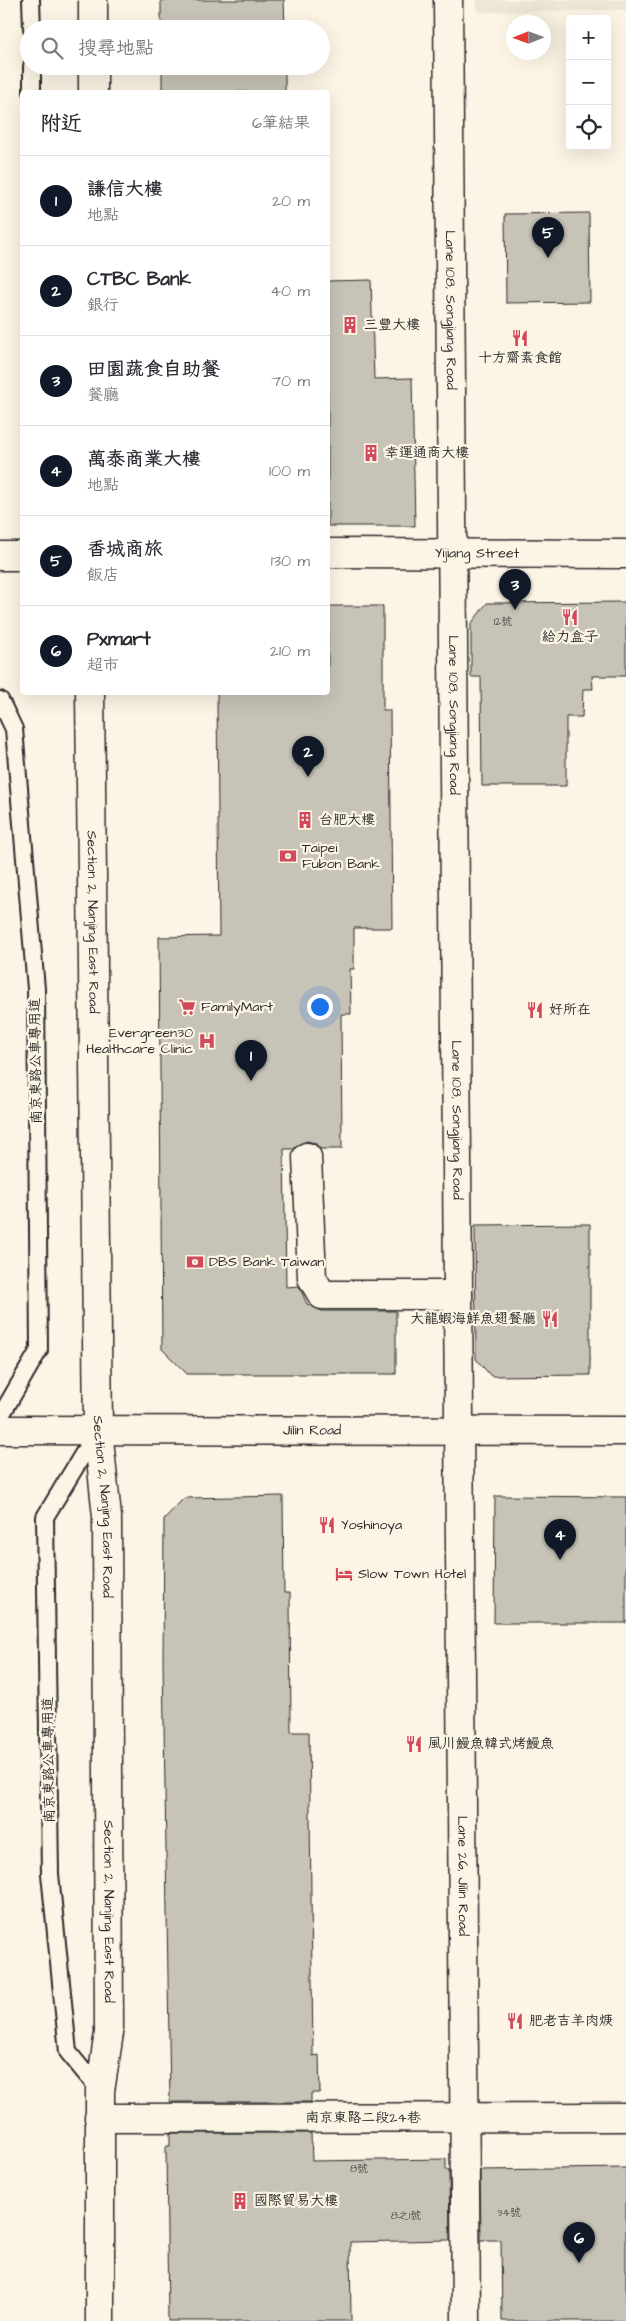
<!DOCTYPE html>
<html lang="zh-TW">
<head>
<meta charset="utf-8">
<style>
	:root { --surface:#fff; --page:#f7f7f7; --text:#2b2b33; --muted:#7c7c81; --line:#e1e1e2; --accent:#111827 }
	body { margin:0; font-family:"Architects Daughter","LXGW WenKai TC",sans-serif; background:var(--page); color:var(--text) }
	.controls { position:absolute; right:15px; top:15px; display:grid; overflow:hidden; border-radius:5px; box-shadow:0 5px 20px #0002 }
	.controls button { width:45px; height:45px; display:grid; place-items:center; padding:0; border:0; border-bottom:1px solid var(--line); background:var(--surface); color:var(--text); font:25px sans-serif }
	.compass { position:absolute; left:506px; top:15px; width:45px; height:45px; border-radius:50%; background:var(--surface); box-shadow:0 5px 20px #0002; rotate:269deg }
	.you { position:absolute; left:319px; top:1006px; width:18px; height:18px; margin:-12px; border:4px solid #fff; border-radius:50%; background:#1a73e8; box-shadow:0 0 0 8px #1a73e833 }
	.badge { display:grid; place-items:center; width:32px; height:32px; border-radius:50%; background:var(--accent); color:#fff; font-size:16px; font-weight:700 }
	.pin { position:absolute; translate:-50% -41px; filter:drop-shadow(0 1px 2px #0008) }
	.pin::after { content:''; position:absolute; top:26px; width:18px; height:15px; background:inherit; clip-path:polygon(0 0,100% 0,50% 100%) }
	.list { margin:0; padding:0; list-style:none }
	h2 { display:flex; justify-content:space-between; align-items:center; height:65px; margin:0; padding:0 20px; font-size:21px }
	h2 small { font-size:16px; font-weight:400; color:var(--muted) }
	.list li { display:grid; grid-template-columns:32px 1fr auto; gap:15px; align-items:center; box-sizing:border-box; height:90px; padding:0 20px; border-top:1px solid var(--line) }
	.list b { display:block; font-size:19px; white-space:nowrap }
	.list p { margin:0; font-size:16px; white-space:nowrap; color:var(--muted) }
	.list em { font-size:16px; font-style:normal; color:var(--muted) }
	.icon { flex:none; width:28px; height:28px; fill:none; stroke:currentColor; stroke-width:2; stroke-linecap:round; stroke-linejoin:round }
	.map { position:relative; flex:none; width:626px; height:2321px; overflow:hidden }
	.search { position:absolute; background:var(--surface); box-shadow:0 5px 20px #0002; left:20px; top:20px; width:310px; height:55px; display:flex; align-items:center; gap:12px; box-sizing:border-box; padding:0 18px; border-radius:28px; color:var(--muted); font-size:19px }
	.panel { position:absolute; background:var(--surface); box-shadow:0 5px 20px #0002; left:20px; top:90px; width:310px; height:605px; border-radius:5px }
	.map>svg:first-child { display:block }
	.built { fill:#ece6d7 }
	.building { fill:#c8c3b7; stroke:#2b2b2b }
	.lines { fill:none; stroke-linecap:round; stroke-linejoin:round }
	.service-casing { stroke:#2b2b2b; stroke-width:20 }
	.minor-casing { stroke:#2b2b2b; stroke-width:31 }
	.tertiary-casing { stroke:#2b2b2b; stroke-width:31 }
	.secondary-casing { stroke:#2b2b2b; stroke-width:31 }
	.service { stroke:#fcf5e5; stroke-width:16 }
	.minor { stroke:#fcf5e5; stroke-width:28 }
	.tertiary { stroke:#fcf5e5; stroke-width:28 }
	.secondary { stroke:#fcf5e5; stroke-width:28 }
	.labels { text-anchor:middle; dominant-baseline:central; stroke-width:4.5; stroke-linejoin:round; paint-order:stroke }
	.number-label { font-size:11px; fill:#52514e }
	.street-label { font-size:14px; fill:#2b2b2b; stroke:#fcf5e5 }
	.poi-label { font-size:14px; fill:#2b2b2b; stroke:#fcf5e5; text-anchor:start }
</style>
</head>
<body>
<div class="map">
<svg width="626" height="2321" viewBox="0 0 626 2321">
	<rect width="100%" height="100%" fill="#fcf5e5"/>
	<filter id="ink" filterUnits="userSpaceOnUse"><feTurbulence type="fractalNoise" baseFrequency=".02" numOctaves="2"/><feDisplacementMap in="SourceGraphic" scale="10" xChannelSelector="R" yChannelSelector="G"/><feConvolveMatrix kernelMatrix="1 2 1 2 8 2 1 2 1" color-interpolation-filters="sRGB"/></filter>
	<g filter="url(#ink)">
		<path class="built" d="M 477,0 L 626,0 L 626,10 L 477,12 Z"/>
		<g class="building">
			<path d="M 161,0 L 284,0 L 285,29 L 161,29 Z"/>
			<rect x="162" y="66" width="123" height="26"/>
			<path d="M 589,213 L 590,302 L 506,303 L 505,214 Z"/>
			<path d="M 371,280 L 374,379 L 412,378 L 415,526 L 328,526 L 328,281 Z"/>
			<path d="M 626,602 L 626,676 L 592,676 L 593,689 L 583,689 L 582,717 L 566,717 L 566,786 L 482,786 L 481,677 L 471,677 L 471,624 L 487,603 Z"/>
			<path d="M 328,606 L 383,606 L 383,710 L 390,710 L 392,928 L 354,928 L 354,969 L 350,969 L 351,1014 L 341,1014 L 342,1149 L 320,1149 L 315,1143 L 307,1141 L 299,1144 L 294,1149 L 284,1149 L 286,1287 L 299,1286 L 307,1304 L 322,1311 L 396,1311 L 396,1374 L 187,1374 L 162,1349 L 159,937 L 219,936 L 217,692 L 328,692 Z"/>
			<path d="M 590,1224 L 590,1375 L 491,1376 L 476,1359 L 475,1225 Z"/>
			<path d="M 283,1496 L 284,1593 L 290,1593 L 291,1732 L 309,1732 L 313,2056 L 319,2055 L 320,2093 L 311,2093 L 311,2102 L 170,2102 L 163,1662 L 164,1519 L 184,1498 Z"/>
			<path d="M 495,1496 L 626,1497 L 626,1623 L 494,1623 Z"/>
			<path d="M 170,2133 L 311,2133 L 312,2161 L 446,2159 L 446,2170 L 449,2170 L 450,2240 L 350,2242 L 351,2321 L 168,2321 L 166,2146 L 170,2146 Z"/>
			<path d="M 626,2168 L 626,2321 L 502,2321 L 501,2240 L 481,2240 L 480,2170 Z"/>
		</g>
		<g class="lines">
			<g class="service-casing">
				<g id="service">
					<path d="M 31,0 L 32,29"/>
					<path d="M 32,66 L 32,92"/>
					<path d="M 0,700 L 14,729 L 36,989 L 39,1350 L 0,1417"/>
					<path d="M 97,1431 L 45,1517 L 50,1874 L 68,2052 L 100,2091"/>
				</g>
			</g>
			<g class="minor-casing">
				<g id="minor">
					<path id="s1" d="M 448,0 L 466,2321"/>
					<path id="s2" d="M 328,553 L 626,554"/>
					<path d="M 0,556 L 22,556"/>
					<path d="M 307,1157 L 312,1278 L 322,1295 L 458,1295"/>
					<path d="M 99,2118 L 626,2117"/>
				</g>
			</g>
			<g class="tertiary-casing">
				<g id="tertiary">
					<path id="s3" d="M 0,1430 L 626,1431"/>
				</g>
			</g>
			<g class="secondary-casing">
				<g id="secondary">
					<path d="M 93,0 L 93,29"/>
					<path d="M 93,66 L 93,92"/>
					<path id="s4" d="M 90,692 L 98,1430 L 107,1517 L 109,2033 L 100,2091 L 100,2321"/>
				</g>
			</g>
			<use href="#service" class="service"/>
			<use href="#minor" class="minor"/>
			<use href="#tertiary" class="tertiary"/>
			<use href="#secondary" class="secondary"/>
		</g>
	</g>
	<defs>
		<g id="building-bare" transform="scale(1.35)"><path d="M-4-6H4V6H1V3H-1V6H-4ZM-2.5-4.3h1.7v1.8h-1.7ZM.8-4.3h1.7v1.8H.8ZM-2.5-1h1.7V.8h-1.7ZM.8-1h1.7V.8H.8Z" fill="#d1495b" stroke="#fcf5e5" stroke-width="2.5" paint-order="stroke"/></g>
		<g id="restaurant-bare" transform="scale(1.35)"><path d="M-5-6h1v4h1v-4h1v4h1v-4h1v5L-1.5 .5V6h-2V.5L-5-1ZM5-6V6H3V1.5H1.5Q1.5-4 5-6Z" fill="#d1495b" stroke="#fcf5e5" stroke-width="2.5" paint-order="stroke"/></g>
		<g id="bank-bare" transform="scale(1.35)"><path d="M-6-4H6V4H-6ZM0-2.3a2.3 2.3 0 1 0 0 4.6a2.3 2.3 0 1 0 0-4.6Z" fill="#d1495b" stroke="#fcf5e5" stroke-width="2.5" paint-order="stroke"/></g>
		<g id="supermarket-bare" transform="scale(1.35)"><path d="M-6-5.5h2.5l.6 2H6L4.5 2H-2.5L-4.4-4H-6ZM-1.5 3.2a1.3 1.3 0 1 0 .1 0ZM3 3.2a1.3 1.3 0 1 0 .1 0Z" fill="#d1495b" stroke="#fcf5e5" stroke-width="2.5" paint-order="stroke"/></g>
		<g id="hospital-bare" transform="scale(1.35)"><path d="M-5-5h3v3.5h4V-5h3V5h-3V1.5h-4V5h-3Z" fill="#d1495b" stroke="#fcf5e5" stroke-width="2.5" paint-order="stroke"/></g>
		<g id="hotel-bare" transform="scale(1.35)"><path d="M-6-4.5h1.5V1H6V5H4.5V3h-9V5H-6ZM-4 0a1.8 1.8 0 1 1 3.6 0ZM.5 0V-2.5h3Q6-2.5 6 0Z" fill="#d1495b" stroke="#fcf5e5" stroke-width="2.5" paint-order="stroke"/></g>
	</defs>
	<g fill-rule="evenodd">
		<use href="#building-bare" x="350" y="325"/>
		<use href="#restaurant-bare" x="520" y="338"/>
		<use href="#building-bare" x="371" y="453"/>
		<use href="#restaurant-bare" x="570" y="617"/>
		<use href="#building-bare" x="305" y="820"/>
		<use href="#bank-bare" x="288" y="856"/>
		<use href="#supermarket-bare" x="187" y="1007"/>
		<use href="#restaurant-bare" x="535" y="1010"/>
		<use href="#hospital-bare" x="207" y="1041"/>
		<use href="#bank-bare" x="195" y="1262"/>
		<use href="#restaurant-bare" x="550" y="1319"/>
		<use href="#restaurant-bare" x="327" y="1525"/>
		<use href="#hotel-bare" x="344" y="1574"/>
		<use href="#restaurant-bare" x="414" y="1744"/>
		<use href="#restaurant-bare" x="515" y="2021"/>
		<use href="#building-bare" x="240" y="2201"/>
	</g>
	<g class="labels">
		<g class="number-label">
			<text x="503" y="621">12號</text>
			<text x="359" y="2168">8號</text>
			<text x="509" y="2212">34號</text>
			<text x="406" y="2215">8之1號</text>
		</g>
		<g class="street-label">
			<text stroke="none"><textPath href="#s1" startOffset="310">Lane 108, Songjiang Road</textPath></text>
			<text stroke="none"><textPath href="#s2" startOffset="149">Yijiang Street</textPath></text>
			<text stroke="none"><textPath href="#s1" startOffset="715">Lane 108, Songjiang Road</textPath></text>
			<text stroke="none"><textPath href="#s4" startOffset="230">Section 2, Nanjing East Road</textPath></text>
			<text transform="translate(36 1061) rotate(-91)">南京東路公車專用道</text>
			<text stroke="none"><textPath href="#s1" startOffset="1120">Lane 108, Songjiang Road</textPath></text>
			<text stroke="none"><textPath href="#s3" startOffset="312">Jilin Road</textPath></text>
			<text stroke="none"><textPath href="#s4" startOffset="815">Section 2, Nanjing East Road</textPath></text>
			<text transform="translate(49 1760) rotate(-91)">南京東路公車專用道</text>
			<text stroke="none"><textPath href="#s1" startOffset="1876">Lane 26, Jilin Road</textPath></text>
			<text stroke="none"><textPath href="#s4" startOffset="1220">Section 2, Nanjing East Road</textPath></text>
			<text x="363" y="2118">南京東路二段24巷</text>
		</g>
		<g class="poi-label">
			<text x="364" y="325">三豐大樓</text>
			<text x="520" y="358" text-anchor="middle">十方齋素食館</text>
			<text x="385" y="453">幸運通商大樓</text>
			<text x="570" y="637" text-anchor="middle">給力盒子</text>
			<text x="319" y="820">台肥大樓</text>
			<text x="302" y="848">Taipei<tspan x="302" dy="16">Fubon Bank</tspan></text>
			<text x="201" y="1007">FamilyMart</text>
			<text x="549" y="1010">好所在</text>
			<text x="193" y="1033" text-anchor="end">Evergreen30<tspan x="193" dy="16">Healthcare Clinic</tspan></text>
			<text x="209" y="1262">DBS Bank Taiwan</text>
			<text x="536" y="1319" text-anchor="end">大龍蝦海鮮魚翅餐廳</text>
			<text x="341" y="1525">Yoshinoya</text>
			<text x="358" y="1574">Slow Town Hotel</text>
			<text x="428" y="1744">風川鰻魚韓式烤鰻魚</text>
			<text x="529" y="2021">肥老吉羊肉焿</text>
			<text x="254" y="2201">國際貿易大樓</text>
		</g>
	</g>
</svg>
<div class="controls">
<button>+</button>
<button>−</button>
<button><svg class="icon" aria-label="locate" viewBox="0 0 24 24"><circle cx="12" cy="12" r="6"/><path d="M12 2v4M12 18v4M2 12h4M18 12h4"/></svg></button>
</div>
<svg class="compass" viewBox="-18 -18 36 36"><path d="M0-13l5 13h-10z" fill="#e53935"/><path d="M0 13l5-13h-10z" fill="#7c7c81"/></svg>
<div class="you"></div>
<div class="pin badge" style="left:251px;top:1081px">1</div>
<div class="pin badge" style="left:308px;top:777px">2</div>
<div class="pin badge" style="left:515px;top:610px">3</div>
<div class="pin badge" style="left:560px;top:1560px">4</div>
<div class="pin badge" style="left:548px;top:258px">5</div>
<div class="pin badge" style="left:579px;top:2263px">6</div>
<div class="search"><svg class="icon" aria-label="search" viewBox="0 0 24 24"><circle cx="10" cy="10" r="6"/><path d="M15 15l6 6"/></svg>搜尋地點</div>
<section class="panel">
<h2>附近<small>6筆結果</small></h2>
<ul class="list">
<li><span class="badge">1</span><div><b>謙信大樓</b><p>地點</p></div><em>20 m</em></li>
<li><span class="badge">2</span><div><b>CTBC Bank</b><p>銀行</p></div><em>40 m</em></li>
<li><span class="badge">3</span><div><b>田園蔬食自助餐</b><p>餐廳</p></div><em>70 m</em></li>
<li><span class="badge">4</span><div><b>萬泰商業大樓</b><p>地點</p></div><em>100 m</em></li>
<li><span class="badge">5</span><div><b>香城商旅</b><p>飯店</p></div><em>130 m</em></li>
<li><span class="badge">6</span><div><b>Pxmart</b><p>超市</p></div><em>210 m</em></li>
</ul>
</section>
</div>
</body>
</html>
